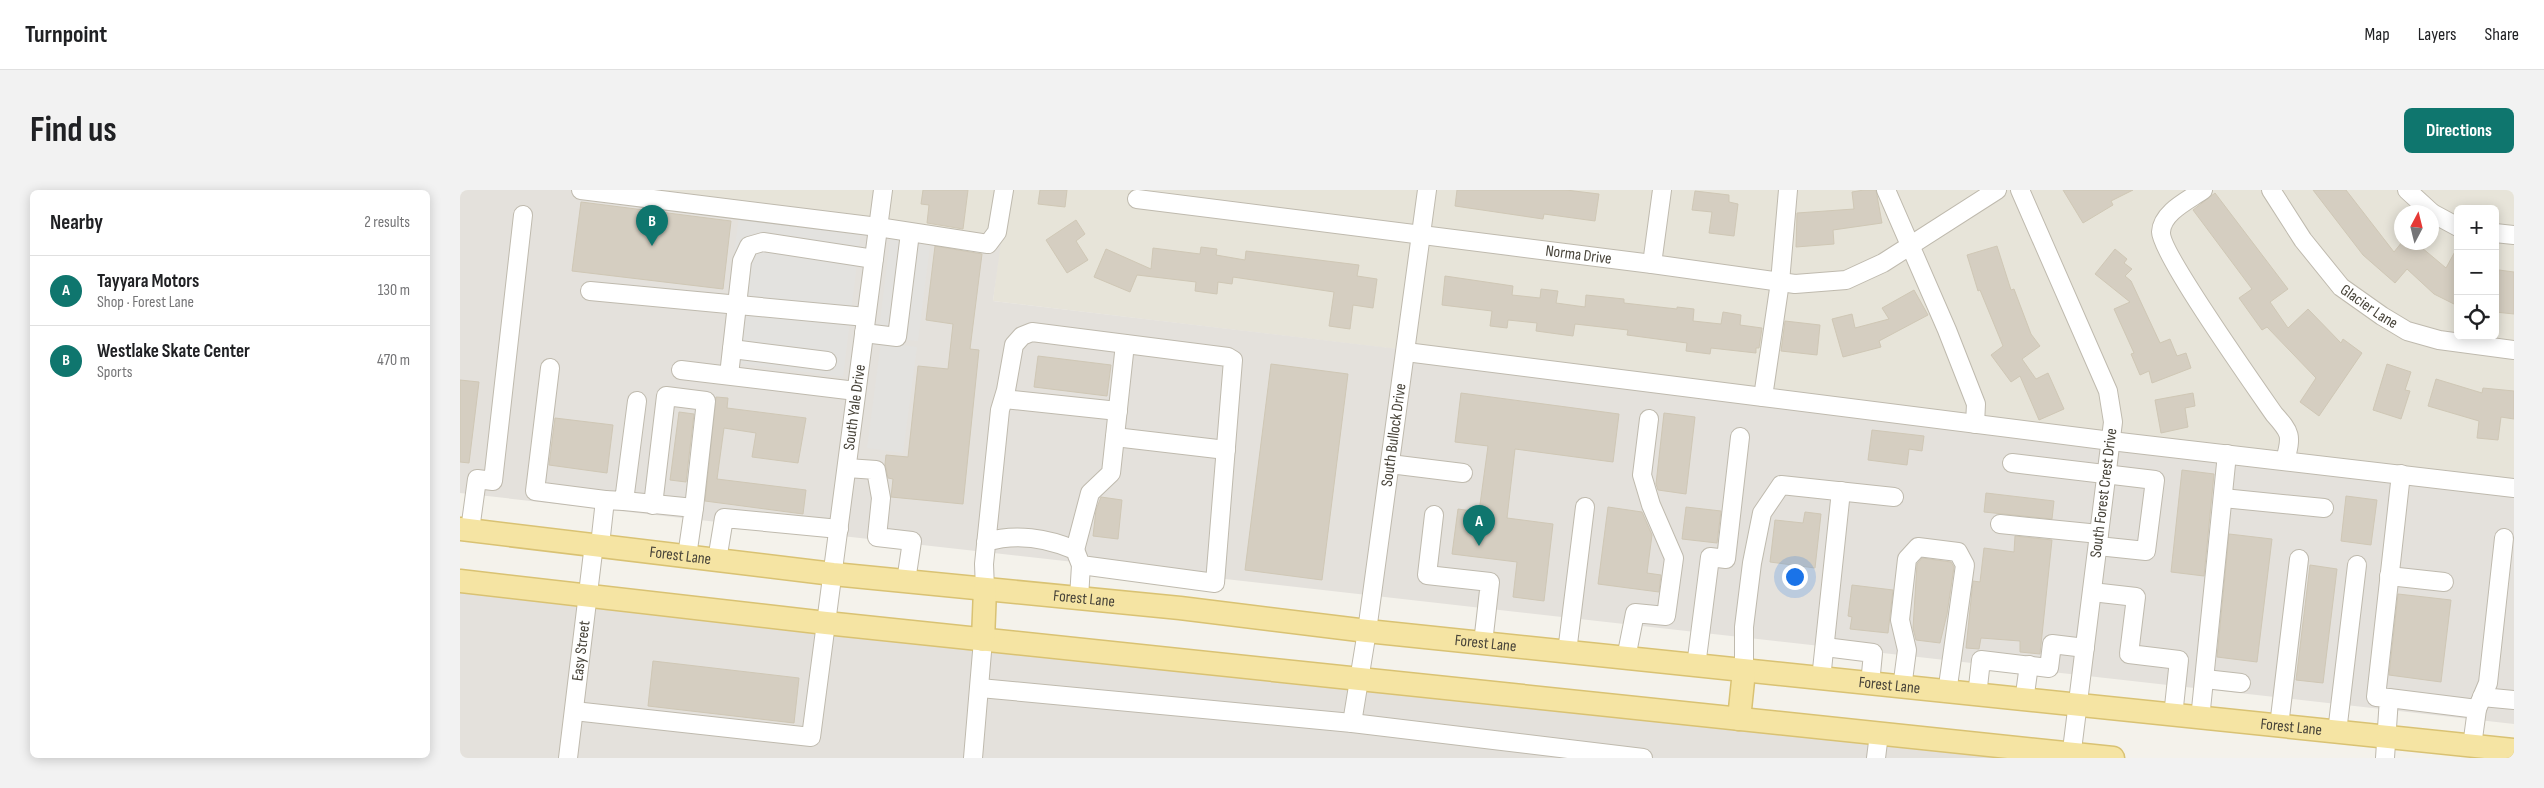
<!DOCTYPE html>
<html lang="en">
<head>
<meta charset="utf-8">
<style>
	:root { --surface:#fff; --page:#f2f2f2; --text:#202124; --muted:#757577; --line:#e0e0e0; --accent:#0f766e }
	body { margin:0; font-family:"Sofia Sans Condensed",sans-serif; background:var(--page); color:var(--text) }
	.controls { position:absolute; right:15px; top:15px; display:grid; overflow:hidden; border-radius:8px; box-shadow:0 2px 12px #0003 }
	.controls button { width:45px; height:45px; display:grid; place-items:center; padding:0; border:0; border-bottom:1px solid var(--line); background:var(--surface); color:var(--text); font:25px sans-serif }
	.compass { position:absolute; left:1934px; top:15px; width:45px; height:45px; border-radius:50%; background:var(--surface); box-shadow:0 2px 12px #0003; rotate:7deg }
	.you { position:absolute; left:1334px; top:386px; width:18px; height:18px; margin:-12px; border:4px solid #fff; border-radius:50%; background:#1a73e8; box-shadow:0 0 0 8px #1a73e833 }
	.badge { display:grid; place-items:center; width:32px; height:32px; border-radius:50%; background:var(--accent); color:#fff; font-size:16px; font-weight:700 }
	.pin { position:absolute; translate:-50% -41px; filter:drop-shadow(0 1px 2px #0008) }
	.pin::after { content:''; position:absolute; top:26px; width:18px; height:15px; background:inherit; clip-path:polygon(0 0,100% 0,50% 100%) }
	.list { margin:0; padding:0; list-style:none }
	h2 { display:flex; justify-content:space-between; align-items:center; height:65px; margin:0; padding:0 20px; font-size:21px }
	h2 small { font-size:16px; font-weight:400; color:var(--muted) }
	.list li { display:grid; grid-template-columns:32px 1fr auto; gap:15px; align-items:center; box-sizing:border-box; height:70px; padding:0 20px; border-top:1px solid var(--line) }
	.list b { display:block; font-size:19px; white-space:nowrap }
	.list p { margin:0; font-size:16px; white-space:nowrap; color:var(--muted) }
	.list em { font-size:16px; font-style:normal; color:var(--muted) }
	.icon { flex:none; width:28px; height:28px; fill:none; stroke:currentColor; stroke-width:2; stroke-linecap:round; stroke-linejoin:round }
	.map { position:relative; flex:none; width:2054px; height:568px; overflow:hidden; border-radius:8px }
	header { display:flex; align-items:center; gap:30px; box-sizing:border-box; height:70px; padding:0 25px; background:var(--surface); border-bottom:1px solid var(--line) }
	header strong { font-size:24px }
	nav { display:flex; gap:28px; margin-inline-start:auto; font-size:18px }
	.intro { display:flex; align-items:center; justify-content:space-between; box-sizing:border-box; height:120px; padding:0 30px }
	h1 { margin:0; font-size:35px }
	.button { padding:12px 22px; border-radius:8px; background:var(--accent); color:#fff; font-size:18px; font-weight:700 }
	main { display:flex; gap:30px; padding:0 30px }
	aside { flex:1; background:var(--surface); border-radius:8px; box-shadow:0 2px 12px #0003 }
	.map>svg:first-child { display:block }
	.residential { fill:#e7e4d9; fill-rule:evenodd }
	.industrial { fill:#e4e1dc }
	.parking { fill:#e3e2df }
	.building { fill:#d5cec1; stroke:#cfc7b5 }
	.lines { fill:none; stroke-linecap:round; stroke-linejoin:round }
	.minor-casing { stroke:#bfbaae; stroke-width:20 }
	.major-casing { stroke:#d9c273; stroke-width:25 }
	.minor { stroke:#fff; stroke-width:18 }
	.major { stroke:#f5e4a3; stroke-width:22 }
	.labels { text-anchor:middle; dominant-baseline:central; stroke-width:4; stroke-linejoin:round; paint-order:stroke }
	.street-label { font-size:16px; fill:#474339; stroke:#fff }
</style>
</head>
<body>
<header>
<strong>Turnpoint</strong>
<nav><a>Map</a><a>Layers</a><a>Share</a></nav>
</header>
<div class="intro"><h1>Find us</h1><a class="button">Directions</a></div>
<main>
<aside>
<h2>Nearby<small>2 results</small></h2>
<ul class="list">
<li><span class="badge">A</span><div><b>Tayyara Motors</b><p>Shop · Forest Lane</p></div><em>130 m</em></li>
<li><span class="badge">B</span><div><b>Westlake Skate Center</b><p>Sports</p></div><em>470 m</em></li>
</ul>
</aside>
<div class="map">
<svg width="2054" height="568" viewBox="0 0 2054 568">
	<rect width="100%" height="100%" fill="#f4f2eb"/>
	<path class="residential" d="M 137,0 L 2054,0 L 2054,292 L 533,111 L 540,52 ZM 1998,19 L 2035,19 L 2035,146 L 1998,146 ZM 1942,22 L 1972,22 L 1972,52 L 1942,52 Z"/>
	<g class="industrial">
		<path d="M 0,0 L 137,0 L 541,52 L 533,111 L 2054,291 L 2054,534 L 0,303 Z"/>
		<path d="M 0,388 L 1598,568 L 0,568 Z"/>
	</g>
	<g class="parking">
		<path d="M 279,25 L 401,41 L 383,187 L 261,171 Z"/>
		<path d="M 431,43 L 471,48 L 458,151 L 418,147 Z"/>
		<path d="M 421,152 L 457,157 L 443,263 L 407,258 Z"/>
	</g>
	<g class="building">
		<path d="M 463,0 L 508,0 L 503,39 L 467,33 L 469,15 L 461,14 Z"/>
		<path d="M 580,0 L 607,0 L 605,17 L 578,14 Z"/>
		<path d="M 997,0 L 1106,0 L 1139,4 L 1135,31 L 1084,24 L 1083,29 L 995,16 Z"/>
		<path d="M 1404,0 L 1416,0 L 1422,33 L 1373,40 L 1374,54 L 1336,57 L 1337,23 L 1394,19 L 1392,2 Z"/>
		<path d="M 1603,0 L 1673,0 L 1651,11 L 1653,15 L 1623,33 Z"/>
		<path d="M 1853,0 L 1886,0 L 1934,62 L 1942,52 L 1955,52 L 1986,78 L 1998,56 L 1998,116 L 1974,104 L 1947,79 L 1935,93 L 1903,65 Z"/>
		<path d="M 1235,1 L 1269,5 L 1269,12 L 1278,14 L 1274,46 L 1249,43 L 1252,22 L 1232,20 Z"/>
		<path d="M 1755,3 L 1828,99 L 1810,112 L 1828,138 L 1848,119 L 1881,153 L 1883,149 L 1902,163 L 1859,226 L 1840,212 L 1856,188 L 1807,137 L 1802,140 L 1779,108 L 1792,99 L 1733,20 Z"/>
		<path d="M 121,12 L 271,31 L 263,99 L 112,81 Z"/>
		<path d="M 616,30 L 625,44 L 616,51 L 628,70 L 607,83 L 586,50 Z"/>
		<path d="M 475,56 L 522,64 L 510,159 L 519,160 L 503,314 L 431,307 L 433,289 L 428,288 L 425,274 L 426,265 L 448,267 L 458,176 L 488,179 L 493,134 L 466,130 Z"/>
		<path d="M 1537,56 L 1551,100 L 1554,99 L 1571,144 L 1580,156 L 1562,169 L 1576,189 L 1588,183 L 1604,219 L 1579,230 L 1560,186 L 1551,192 L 1531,165 L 1543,156 L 1520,100 L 1518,101 L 1507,65 Z"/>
		<path d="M 741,57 L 757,59 L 756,65 L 785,70 L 786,61 L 899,75 L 897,86 L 917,89 L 913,118 L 893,115 L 890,139 L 869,136 L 874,102 L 773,87 L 772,94 L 758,92 L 757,104 L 735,101 L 736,92 L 677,85 L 670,102 L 634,87 L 646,59 L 691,79 L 693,58 L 740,64 Z"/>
		<path d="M 1655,59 L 1667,69 L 1664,73 L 1672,79 L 1665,86 L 1671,91 L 1700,153 L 1710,149 L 1717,166 L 1726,163 L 1731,178 L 1692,193 L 1689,181 L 1680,185 L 1671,164 L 1674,163 L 1654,119 L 1670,112 L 1635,84 Z"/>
		<path d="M 2039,80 L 2054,82 L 2054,124 L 2035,122 Z"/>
		<path d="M 985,86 L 1053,96 L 1052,105 L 1080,108 L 1081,99 L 1098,101 L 1096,113 L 1125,117 L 1126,105 L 1164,109 L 1164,113 L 1217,119 L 1217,117 L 1234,119 L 1233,131 L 1261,134 L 1263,122 L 1281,125 L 1280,135 L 1302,138 L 1299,158 L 1296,158 L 1296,163 L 1251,158 L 1250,164 L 1226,161 L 1227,153 L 1167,145 L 1168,140 L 1115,134 L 1113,146 L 1076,141 L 1077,133 L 1048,130 L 1047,138 L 1030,136 L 1032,121 L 982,115 Z"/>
		<path d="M 1454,100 L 1468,125 L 1419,151 L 1421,157 L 1383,167 L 1372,129 L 1392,124 L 1395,138 L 1429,129 L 1422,118 Z"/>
		<path d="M 1325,131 L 1360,135 L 1357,165 L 1321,161 Z"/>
		<path d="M 578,166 L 651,175 L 647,206 L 574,197 Z"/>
		<path d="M 811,174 L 888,184 L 862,390 L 785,380 Z"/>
		<path d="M 1927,174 L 1951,182 L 1945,200 L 1950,201 L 1941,229 L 1913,220 Z"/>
		<path d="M 1976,189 L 2022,203 L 2023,198 L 2054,201 L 2054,229 L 2041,227 L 2038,250 L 2017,248 L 2019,231 L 1968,216 Z"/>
		<path d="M 0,190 L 19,192 L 9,273 L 0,272 Z"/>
		<path d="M 1001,203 L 1159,224 L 1153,272 L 1055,259 L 1047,328 L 1093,334 L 1084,411 L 1053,407 L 1057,372 L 992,364 L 998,319 L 1019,322 L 1028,256 L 995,252 Z"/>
		<path d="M 1733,203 L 1735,216 L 1725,218 L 1728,237 L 1701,243 L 1695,210 Z"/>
		<path d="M 256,207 L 268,208 L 267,218 L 346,228 L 338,273 L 292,267 L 296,243 L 264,238 L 257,289 L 346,300 L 343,324 L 245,311 Z"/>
		<path d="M 219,222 L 234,224 L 226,292 L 210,290 Z"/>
		<path d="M 1204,223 L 1235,227 L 1226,304 L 1198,300 L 1196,294 Z"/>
		<path d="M 95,228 L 153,235 L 147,283 L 89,275 Z"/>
		<path d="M 1412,240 L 1464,246 L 1462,261 L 1449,259 L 1447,275 L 1408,270 Z"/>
		<path d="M 1722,280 L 1754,284 L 1744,386 L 1711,382 Z"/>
		<path d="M 1526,303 L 1594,311 L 1592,329 L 1524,322 Z"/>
		<path d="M 1886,306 L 1917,310 L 1911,355 L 1881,351 Z"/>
		<path d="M 641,307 L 662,310 L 658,349 L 633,346 L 636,320 Z"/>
		<path d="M 1148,317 L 1182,322 L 1192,345 L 1187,383 L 1201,385 L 1199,402 L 1138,394 Z"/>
		<path d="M 1226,317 L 1261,321 L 1257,353 L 1222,349 Z"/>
		<path d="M 1345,322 L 1361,324 L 1355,378 L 1310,372 L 1315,330 L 1343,333 Z"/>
		<path d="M 1769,344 L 1812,349 L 1797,472 L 1757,467 Z"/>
		<path d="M 1555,346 L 1592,350 L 1580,464 L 1560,462 L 1560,451 L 1521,448 L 1519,459 L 1506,458 L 1513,391 L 1520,392 L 1524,358 L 1554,362 Z"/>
		<path d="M 1462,368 L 1491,372 L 1494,377 L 1487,424 L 1480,453 L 1456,450 L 1453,438 L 1457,374 Z"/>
		<path d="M 1850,375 L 1877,379 L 1863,493 L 1836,490 Z"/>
		<path d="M 1392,395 L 1433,400 L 1428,443 L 1390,439 L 1392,427 L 1388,426 Z"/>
		<path d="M 1938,404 L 1991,410 L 1981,492 L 1929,485 Z"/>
		<path d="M 193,471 L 339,488 L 334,533 L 188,516 Z"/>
	</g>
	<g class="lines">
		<g class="minor-casing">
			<g id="minor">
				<path d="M 121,0 L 418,37 L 528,54 L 537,42 L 544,0"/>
				<path d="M 1328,0 L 1320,92 L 1303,207 L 1651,251 L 2054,298"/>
				<path d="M 1426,0 L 1487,140 L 1516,214 L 1515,234"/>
				<path d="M 1560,0 L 1648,201 L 1653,232 L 1611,568"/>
				<path d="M 1743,0 C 1729,10 1702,22 1701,42 C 1700,62 1796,198 1814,224 C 1831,243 1832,245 1825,271"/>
				<path id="s1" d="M 1811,0 L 1843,50 L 1881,97 L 1922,126 L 1947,141 L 1979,150 L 2054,160"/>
				<path d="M 1947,0 L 1971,22"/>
				<path id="s2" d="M 677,9 L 1192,74 L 1335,94 L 1386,90 L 1423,73 L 1537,0"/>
				<path d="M 1972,23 L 1998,37"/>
				<path d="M 2035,43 L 2054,45"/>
				<path d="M 1192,74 L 1202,0"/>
				<path d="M 130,101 L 406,127"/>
				<path d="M 404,143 L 437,147 L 450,43"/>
				<path d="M 272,159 L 367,171"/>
				<path d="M 946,162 L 1303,207"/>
				<path d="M 90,178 L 75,301 L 145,310"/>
				<path d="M 221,180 L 396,201"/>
				<path d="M 269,185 L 282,71 L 289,56 L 303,52 L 414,69"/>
				<path d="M 544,209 L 658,221"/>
				<path d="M 655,247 L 766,260"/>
				<path d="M 1552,273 L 1695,290 L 1686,361 L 1638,356"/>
				<path d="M 930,274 L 1003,283"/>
				<path d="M 387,278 L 416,280 L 421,308 L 417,347 L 452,351 L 446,391"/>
				<path d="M 1763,308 L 1864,318"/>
				<path d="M 164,311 L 234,318 L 227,366"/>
				<path d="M 193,315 L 206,206 L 246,211 L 234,318"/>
				<path d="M 974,325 L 967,385 L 1030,392 L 1023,453"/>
				<path d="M 1540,334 L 1639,344"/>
				<path d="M 10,340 L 17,289 L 33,291 L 63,25"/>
				<path d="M 140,355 L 145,310 L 164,311 L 177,211"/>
				<path d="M 615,360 L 630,303 L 651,283 L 665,154"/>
				<path d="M 257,370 L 264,328 L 379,339"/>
				<path d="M 1929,386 L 1984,392"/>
				<path d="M 525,399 L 524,374 L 540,220 L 546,200 L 554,155 L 562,146 L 572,142 L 768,167 L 773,170 L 755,393 L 621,375 L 615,360 C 587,348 555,343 526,352"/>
				<path d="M 1632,402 L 1676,407 L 1669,464 L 1719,470 L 1713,526"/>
				<path d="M 619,408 L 621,375"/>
				<path d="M 1365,457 L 1413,463 L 1410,494"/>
				<path d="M 1107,462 L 1125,317"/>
				<path d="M 1166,468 L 1175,423 L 1206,426 L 1214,368 L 1191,315 L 1182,285 L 1189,229"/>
				<path d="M 1236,476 L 1250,367 L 1266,369 L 1280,247"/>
				<path d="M 1284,481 L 1284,437 L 1292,373 L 1302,323 L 1321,295 L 1434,307"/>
				<path d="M 1361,489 L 1381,301"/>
				<path d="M 1745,489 L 1781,493"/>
				<path d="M 520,498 L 892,533 L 1183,568"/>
				<path d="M 1442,498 L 1447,460 L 1440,430 L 1447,369 L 1458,357 L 1498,362 L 1505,375 L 1487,503"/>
				<path d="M 1517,506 L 1521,470 L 1589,478 L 1592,454 L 1625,458"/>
				<path d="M 2022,507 L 2054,510"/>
				<path d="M 1929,508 L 2017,519 L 2012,556"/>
				<path d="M 1564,511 L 1569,475"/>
				<path d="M 2017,519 L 2028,493 L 2044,348"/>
				<path id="s3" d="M 114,521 L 351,547 L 423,0"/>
				<path d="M 1740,529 L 1767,264"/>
				<path id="s4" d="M 892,533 L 907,441 L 967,0"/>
				<path d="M 1819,536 L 1839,369"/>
				<path d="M 1877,542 L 1897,375"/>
				<path id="s5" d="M 108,568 L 134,354"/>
				<path d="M 513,568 L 523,450"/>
				<path d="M 1416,568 L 1419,544"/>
				<path d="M 1925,568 L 1929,508 L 1916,507 L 1941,284"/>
			</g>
		</g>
		<g class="major-casing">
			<g id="major">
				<path id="s6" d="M 0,339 L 373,384 L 720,418 L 907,441 L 2054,560"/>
				<path d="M 0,391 L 366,433 L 1653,568"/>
				<path d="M 523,450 L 525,399"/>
				<path d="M 1279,529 L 1284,481"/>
			</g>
		</g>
		<use href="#minor" class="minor"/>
		<use href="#major" class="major"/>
	</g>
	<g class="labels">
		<g class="street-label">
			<text stroke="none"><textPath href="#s2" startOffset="445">Norma Drive</textPath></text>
			<text stroke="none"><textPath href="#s1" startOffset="154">Glacier Lane</textPath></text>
			<text stroke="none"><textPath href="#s3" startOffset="571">South Yale Drive</textPath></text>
			<text stroke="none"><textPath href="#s4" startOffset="291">South Bullock Drive</textPath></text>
			<text transform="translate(1644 303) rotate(-83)">South Forest Crest Drive</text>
			<text stroke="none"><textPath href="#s6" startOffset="222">Forest Lane</textPath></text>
			<text stroke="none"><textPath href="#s6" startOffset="628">Forest Lane</textPath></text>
			<text stroke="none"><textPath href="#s6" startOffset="1032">Forest Lane</textPath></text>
			<text stroke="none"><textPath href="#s5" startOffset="108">Easy Street</textPath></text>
			<text stroke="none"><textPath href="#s6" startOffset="1438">Forest Lane</textPath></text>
			<text stroke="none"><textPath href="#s6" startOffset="1842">Forest Lane</textPath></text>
		</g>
	</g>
</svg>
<div class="controls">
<button>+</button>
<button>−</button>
<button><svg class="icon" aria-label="locate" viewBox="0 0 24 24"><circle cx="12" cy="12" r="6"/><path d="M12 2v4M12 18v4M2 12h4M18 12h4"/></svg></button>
</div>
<svg class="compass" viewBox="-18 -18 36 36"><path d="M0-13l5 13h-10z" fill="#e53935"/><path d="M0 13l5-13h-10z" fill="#757577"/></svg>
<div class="you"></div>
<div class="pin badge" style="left:1019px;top:356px">A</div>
<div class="pin badge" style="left:192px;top:56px">B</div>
</div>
</main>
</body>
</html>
